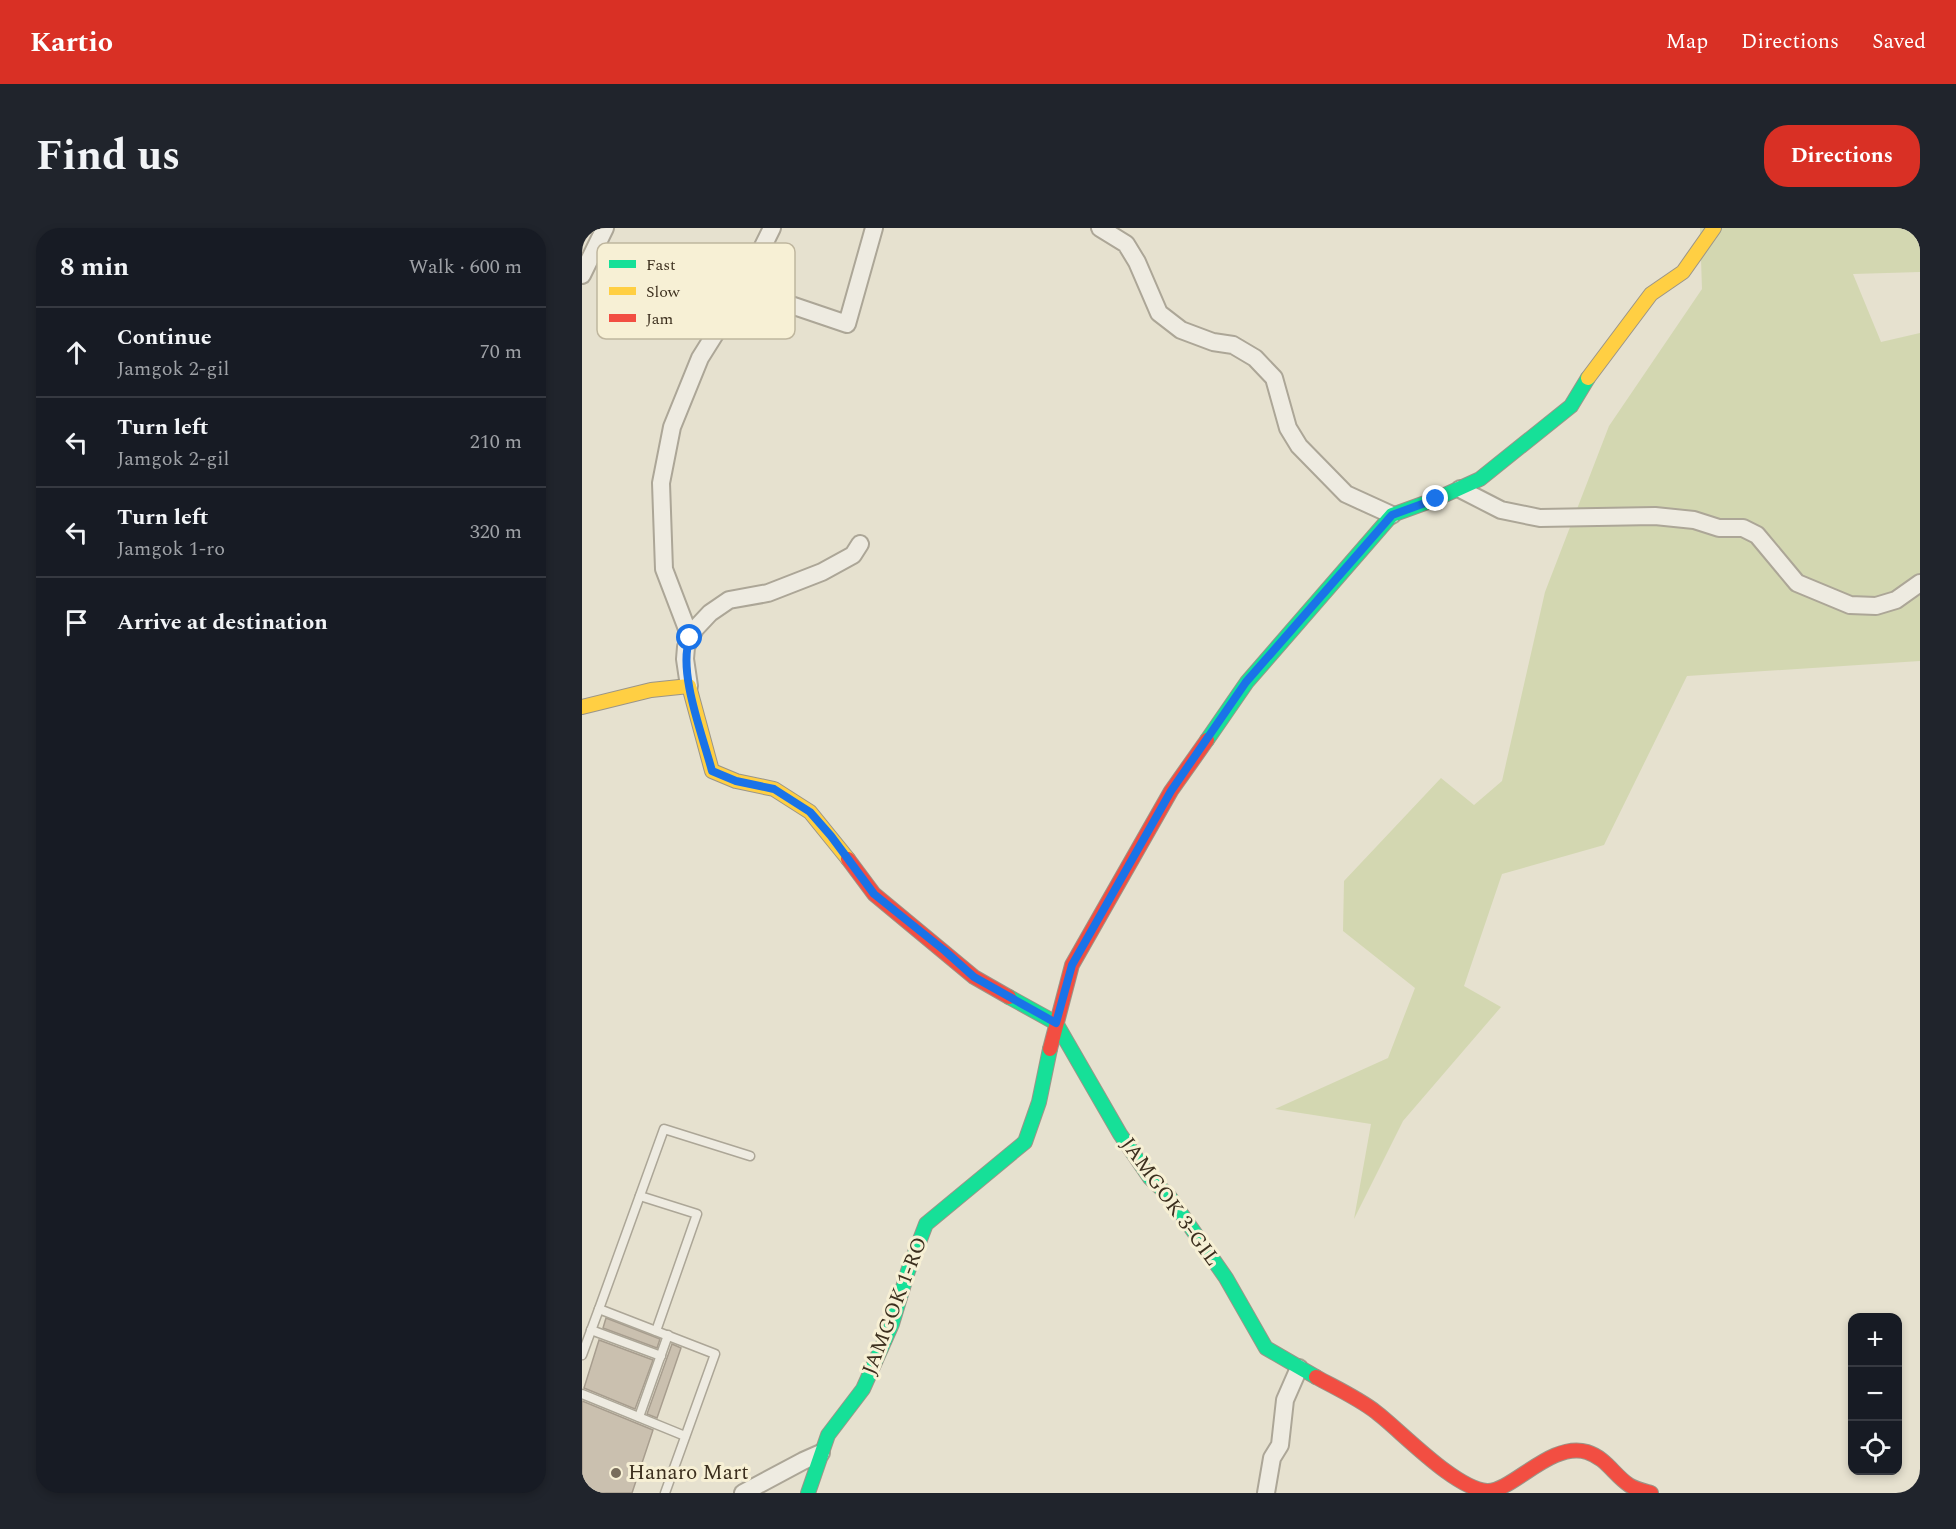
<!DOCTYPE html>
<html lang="en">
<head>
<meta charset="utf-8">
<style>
	:root { --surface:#171b24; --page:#20242c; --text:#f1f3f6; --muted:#9ea1a6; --line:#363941; --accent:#d93025 }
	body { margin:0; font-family:Spectral,serif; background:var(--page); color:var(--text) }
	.controls { position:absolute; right:18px; bottom:18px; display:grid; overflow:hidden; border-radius:12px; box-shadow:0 3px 9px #0003 }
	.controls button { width:54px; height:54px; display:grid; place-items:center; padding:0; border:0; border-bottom:2px solid var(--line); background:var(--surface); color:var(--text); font:30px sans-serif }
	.stop { position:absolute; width:18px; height:18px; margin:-14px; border:4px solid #1a73e8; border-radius:50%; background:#fff }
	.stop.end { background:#1a73e8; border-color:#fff; box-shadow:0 2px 6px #0008 }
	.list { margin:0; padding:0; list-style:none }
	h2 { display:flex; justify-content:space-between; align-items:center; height:78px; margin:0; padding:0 24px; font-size:26px }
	h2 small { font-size:20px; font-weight:400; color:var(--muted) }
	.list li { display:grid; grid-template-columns:39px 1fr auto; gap:18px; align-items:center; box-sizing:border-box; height:90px; padding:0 24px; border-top:2px solid var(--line) }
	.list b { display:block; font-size:22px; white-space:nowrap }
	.list p { margin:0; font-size:20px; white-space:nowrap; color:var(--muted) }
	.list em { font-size:20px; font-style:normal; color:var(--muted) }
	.icon { flex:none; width:33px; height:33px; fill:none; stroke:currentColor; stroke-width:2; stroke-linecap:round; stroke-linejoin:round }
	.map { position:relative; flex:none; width:1338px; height:1265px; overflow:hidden; border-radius:24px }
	header { display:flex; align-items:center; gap:36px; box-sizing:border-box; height:84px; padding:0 30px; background:var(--accent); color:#fff }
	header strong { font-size:28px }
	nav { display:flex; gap:33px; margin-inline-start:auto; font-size:21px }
	.intro { display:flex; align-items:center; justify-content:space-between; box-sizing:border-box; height:144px; padding:0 36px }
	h1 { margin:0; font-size:42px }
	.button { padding:15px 27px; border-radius:24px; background:var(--accent); color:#fff; font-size:21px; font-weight:700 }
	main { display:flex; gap:36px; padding:0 36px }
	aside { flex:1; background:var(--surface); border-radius:24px; box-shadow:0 3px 9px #0003 }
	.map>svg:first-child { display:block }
	.green { fill:#d3d7b1 }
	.building { fill:#cac0af; stroke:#a79d8e; stroke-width:1.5 }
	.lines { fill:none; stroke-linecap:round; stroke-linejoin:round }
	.lane-casing { stroke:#aca697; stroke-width:11 }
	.street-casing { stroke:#aca697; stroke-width:20 }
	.fast-casing { stroke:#9b9588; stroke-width:16 }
	.slow-casing { stroke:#9b9588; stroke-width:16 }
	.jam-casing { stroke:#9b9588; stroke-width:16 }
	.lane { stroke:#eeebe1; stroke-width:8 }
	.street { stroke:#eeebe1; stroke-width:16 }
	.fast { stroke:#16e098; stroke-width:14 }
	.slow { stroke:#ffcf43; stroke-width:14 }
	.jam { stroke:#f24e42; stroke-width:14 }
	.route { stroke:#1a73e8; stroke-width:8 }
	.poi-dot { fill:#786d5c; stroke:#f7f0d5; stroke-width:2 }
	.labels { text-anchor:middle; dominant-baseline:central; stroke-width:6; stroke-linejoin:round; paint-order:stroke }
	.street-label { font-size:21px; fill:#3c2f1e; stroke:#f7f0d5 }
	.poi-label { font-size:21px; fill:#3c2f1e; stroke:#f7f0d5; text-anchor:start }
	.key { fill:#f7f0d5; stroke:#bfb69e; stroke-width:1.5 }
	.key-label { font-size:16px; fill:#3c2f1e }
</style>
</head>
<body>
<header>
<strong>Kartio</strong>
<nav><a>Map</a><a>Directions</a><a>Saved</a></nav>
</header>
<div class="intro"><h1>Find us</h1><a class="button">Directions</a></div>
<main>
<aside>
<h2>8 min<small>Walk · 600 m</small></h2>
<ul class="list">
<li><svg class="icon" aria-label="ahead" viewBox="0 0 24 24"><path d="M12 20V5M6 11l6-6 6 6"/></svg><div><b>Continue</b><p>Jamgok 2-gil</p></div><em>70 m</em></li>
<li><svg class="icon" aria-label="left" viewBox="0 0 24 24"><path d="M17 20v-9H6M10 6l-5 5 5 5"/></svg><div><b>Turn left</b><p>Jamgok 2-gil</p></div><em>210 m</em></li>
<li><svg class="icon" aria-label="left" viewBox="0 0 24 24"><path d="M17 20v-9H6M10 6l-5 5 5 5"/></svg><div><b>Turn left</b><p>Jamgok 1-ro</p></div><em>320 m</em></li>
<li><svg class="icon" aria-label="arrive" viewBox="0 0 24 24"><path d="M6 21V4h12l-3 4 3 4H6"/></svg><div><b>Arrive at destination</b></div></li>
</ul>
</aside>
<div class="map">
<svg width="1338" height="1265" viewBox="0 0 1338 1265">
	<rect width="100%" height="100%" fill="#e6e1cf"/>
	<path class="green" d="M 1118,0 L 1338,0 L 1338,44 L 1271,46 L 1299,114 L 1338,105 L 1338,433 L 1105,448 L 1022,617 L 920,646 L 882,758 L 919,779 L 821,893 L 772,991 L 789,896 L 693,881 L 806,830 L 833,760 L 761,703 L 762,653 L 859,550 L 892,577 L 920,553 L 963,364 L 1027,198 L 1120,61 Z"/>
	<g class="building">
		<path d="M 24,1090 L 78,1111 L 75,1120 L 21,1100 Z"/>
		<path d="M 17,1112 L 71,1132 L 53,1181 L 2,1160 Z"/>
		<path d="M 90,1116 L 99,1120 L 75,1190 L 65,1186 Z"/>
		<path d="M 0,1173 L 71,1202 L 50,1265 L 0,1265 Z"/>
	</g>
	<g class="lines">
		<g class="lane-casing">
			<g id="lane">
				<path d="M 58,968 L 115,986 L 74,1103"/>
				<path d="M 17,1081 L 82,901 L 168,928"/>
				<path d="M 9,1102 L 79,1128"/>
				<path d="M 0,1127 L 17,1081 L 133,1126 L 83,1265"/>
				<path d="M 0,1166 L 103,1208"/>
				<path d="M 57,1189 L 86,1107"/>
			</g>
		</g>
		<g class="street-casing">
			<g id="street">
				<path d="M 518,0 L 544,16 L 555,34 L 577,85 L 599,102 L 631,114 L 651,117 L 673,130 L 692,150 L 706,200 L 717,218 L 764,266 L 810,287"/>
				<path d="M 0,47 L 23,0"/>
				<path d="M 162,57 L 209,77 L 265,96 L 292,0"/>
				<path d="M 878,261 L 919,282 L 958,290 L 1073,288 L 1112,292 L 1137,300 L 1161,300 L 1175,307 L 1215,355 L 1268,377 L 1294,378 L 1314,372 L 1338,355"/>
				<path d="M 108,409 L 82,341 L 79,255 L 90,199 L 118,130 L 155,71 L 190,0"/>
				<path d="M 107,458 L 103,431 L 104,419 L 113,401 L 128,385 L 147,372 L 186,365 L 240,344 L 271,327 L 278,316"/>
				<path d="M 161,1265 L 221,1233 L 239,1225"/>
				<path d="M 684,1265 L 690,1230 L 698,1217 L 703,1172 L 717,1140"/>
			</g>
		</g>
		<g class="fast-casing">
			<g id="fast">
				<path d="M 625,512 L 665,454 L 810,287 L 854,271 L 898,251 L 989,178 L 1006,150"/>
				<path d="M 427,769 L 474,795 L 538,906 L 568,950 L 587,968 L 644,1050 L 684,1120 L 734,1149"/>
				<path d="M 226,1265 L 246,1207 L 281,1161 L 310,1096 L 326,1043 L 344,996 L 443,914 L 457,874 L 468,821"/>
			</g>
		</g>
		<g class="slow-casing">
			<g id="slow">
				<path d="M 1006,150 L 1069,66 L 1101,44 L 1132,0"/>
				<path d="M 0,479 L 69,462 L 107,458 L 130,543 L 154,553 L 192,561 L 228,584 L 266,631"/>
			</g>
		</g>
		<g class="jam-casing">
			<g id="jam">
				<path d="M 266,631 L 292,666 L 392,749 L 427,769"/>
				<path d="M 468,821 L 490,737 L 589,563 L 625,512"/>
				<path d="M 734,1149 C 754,1160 776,1170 794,1184 C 819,1203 873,1261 905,1263 C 930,1264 969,1213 1005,1224 C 1024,1230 1032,1247 1047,1257 C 1053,1261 1062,1263 1069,1265"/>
			</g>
		</g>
		<use href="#lane" class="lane"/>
		<use href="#street" class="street"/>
		<use href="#fast" class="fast"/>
		<use href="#slow" class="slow"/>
		<use href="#jam" class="jam"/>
	</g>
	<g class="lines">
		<path class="route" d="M 108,410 C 95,443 121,508 130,543 L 154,553 L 192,561 L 228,584 L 249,608 L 292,666 L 363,723 L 392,749 L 474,795 L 490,737 L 589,563 L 664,454 L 810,287 L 854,271"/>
	</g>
	<circle class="poi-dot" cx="34" cy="1245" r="6"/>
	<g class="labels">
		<g class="street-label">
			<text transform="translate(588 974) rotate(54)">JAMGOK 3-GIL</text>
			<text transform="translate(313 1078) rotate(-69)">JAMGOK 1-RO</text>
		</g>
		<g class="poi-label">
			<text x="46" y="1245">Hanaro Mart</text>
		</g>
	</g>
	<rect x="15" y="15" width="198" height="96" rx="9" class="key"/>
	<rect x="27" y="32" width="27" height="8" fill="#16e098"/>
	<rect x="27" y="59" width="27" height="8" fill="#ffcf43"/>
	<rect x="27" y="86" width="27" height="8" fill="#f24e42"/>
	<g class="key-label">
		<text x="64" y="42">Fast</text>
		<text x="64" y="69">Slow</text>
		<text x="64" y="96">Jam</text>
	</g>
</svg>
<div class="controls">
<button>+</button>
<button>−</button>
<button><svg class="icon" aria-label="locate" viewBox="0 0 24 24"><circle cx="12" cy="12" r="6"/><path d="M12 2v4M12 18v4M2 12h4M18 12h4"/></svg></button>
</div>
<div class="stop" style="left:108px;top:410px"></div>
<div class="stop end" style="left:854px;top:271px"></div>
</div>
</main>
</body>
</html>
